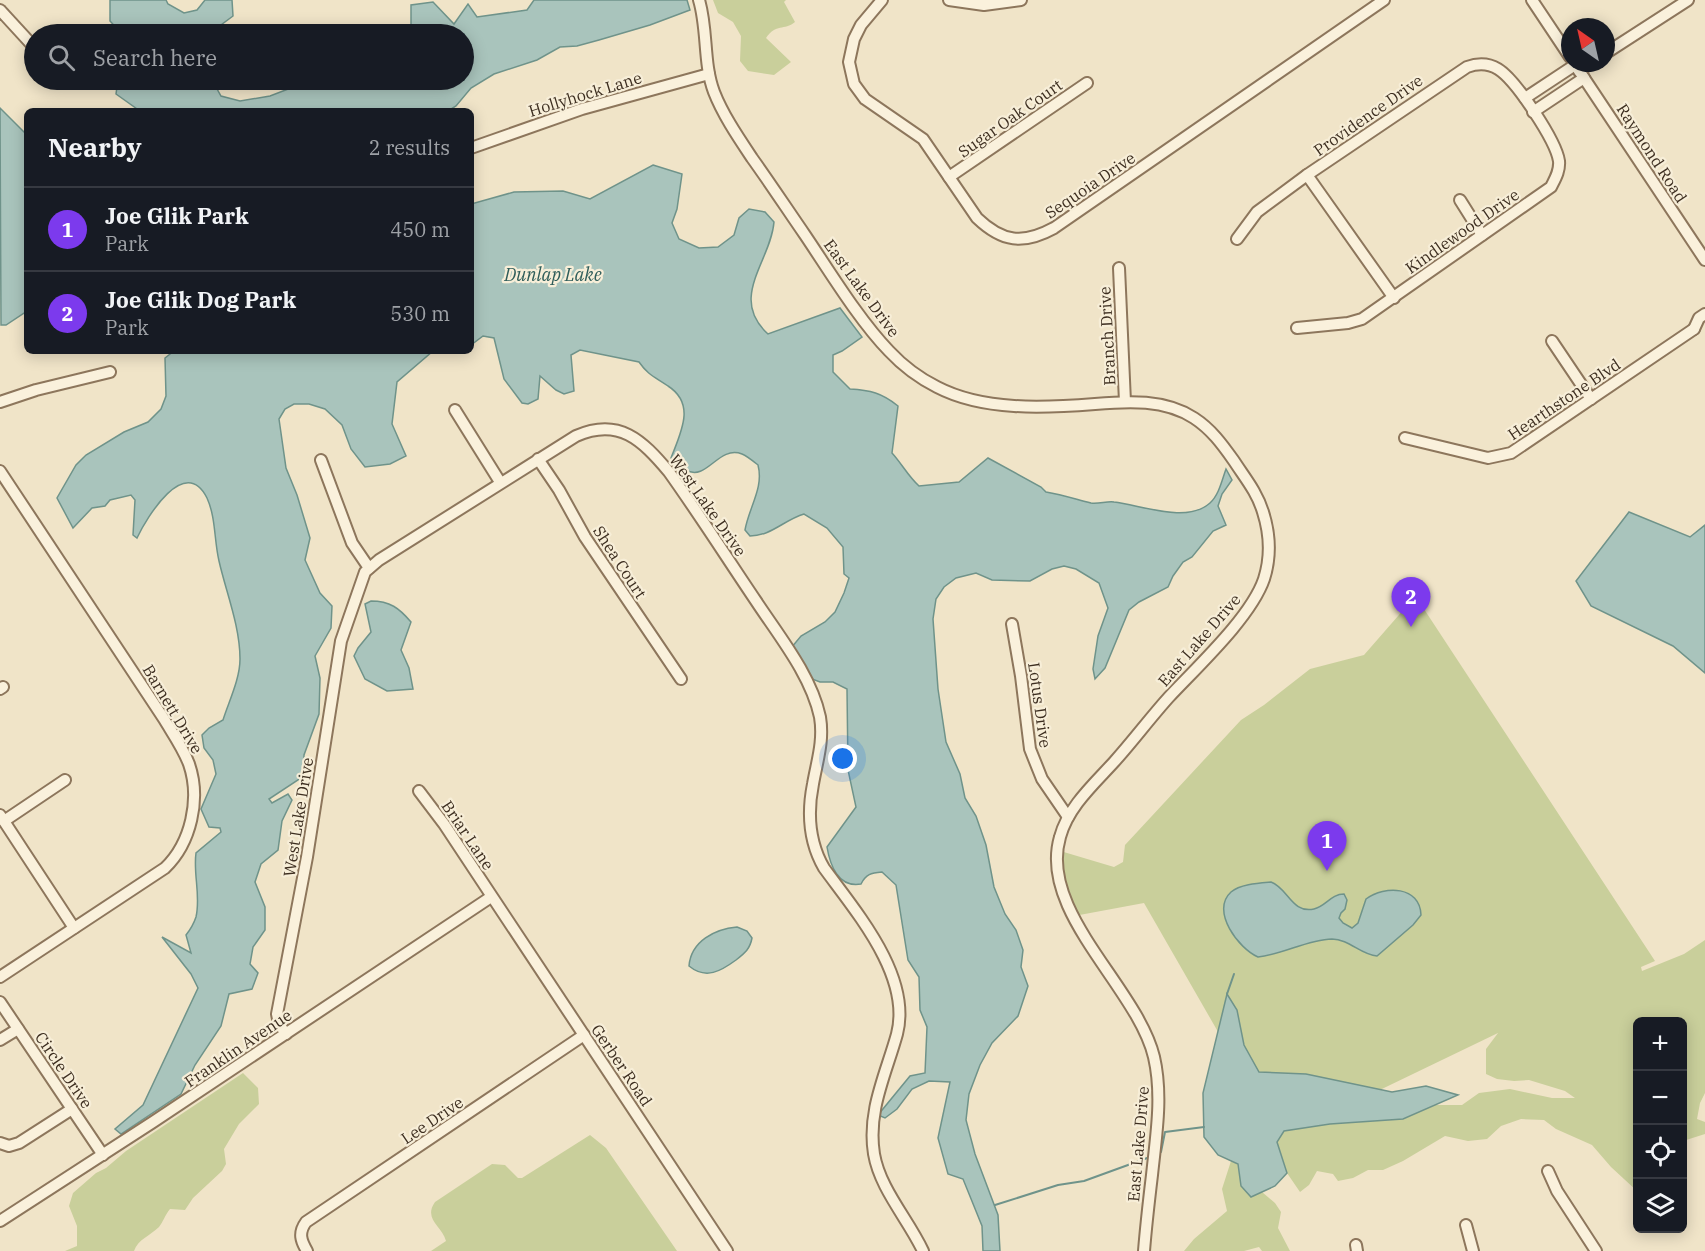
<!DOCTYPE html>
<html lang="en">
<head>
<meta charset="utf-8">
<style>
	:root { --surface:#171b24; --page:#242831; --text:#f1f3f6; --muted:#9ea1a6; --line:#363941; --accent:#7c3aed }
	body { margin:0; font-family:"IBM Plex Serif",serif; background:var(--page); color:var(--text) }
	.controls { position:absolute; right:18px; bottom:18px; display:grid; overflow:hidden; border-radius:9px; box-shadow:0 3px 15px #0003 }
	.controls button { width:54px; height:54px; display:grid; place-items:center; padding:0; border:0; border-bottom:2px solid var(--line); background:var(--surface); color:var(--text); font:30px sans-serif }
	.compass { position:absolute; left:1561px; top:18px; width:54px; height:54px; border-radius:50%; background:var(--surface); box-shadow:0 3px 15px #0003; rotate:326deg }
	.you { position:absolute; left:843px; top:759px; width:21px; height:21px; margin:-15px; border:4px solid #fff; border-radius:50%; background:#1a73e8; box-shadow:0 0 0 9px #1a73e833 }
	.badge { display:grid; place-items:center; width:39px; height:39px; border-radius:50%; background:var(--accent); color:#fff; font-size:20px; font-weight:700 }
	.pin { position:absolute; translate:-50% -50px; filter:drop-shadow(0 2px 3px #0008) }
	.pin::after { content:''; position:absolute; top:32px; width:21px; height:18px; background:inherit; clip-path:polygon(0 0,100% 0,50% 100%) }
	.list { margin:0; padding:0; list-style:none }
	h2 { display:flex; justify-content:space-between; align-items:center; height:78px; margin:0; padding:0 24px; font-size:26px }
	h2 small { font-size:20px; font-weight:400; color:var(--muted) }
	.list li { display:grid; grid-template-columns:39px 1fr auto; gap:18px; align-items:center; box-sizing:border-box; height:84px; padding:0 24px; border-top:2px solid var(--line) }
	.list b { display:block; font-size:22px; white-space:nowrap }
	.list p { margin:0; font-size:20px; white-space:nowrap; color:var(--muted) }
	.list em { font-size:20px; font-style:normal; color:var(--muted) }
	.icon { flex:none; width:33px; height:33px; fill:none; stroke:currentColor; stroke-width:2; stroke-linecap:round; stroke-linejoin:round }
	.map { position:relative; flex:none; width:1705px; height:1251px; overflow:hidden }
	.search { position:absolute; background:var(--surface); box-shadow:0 3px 15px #0003; left:24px; top:24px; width:450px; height:66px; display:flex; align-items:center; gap:15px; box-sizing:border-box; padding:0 21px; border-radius:33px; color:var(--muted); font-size:22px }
	.panel { position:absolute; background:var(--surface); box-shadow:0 3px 15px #0003; left:24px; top:108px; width:450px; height:246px; border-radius:9px }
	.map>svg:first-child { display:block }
	.green { fill:#c9cf9b; fill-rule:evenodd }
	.water { fill:#a9c4bc; stroke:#6f938a; stroke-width:1.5 }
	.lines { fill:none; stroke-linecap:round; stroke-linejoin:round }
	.stream { stroke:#6f938a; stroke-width:2 }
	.minor-casing { stroke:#8d765c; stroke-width:14 }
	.minor { stroke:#faf1dc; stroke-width:10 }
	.labels { text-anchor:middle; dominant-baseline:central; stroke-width:4.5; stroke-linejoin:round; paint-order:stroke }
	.street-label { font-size:16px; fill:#3d2e20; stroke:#f7eed8 }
	.water-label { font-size:18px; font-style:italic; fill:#2f5d5a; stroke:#f7eed8 }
</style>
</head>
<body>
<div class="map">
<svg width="1705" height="1251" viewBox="0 0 1705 1251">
	<rect width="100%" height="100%" fill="#f0e4c8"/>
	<g class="green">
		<path d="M 713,0 L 786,0 L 784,2 L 795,22 C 784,31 776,23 766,38 L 791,62 L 774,75 L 748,71 L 740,61 L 741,36 L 733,22 L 718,13 Z"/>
		<path d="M 1422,606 L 1655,961 L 1641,967 L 1642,971 L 1684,954 L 1705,940 L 1705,1093 L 1700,1103 L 1697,1119 L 1705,1122 L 1705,1134 L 1683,1141 L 1682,1022 L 1638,1022 L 1637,1191 L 1611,1167 L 1592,1145 L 1556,1129 L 1544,1120 L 1521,1119 L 1501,1126 L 1487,1139 L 1468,1141 L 1445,1136 L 1403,1161 L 1383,1170 L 1368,1170 L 1353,1178 L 1338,1181 L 1333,1174 L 1317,1171 L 1309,1185 L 1300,1192 L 1287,1173 L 1277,1142 L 1279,1138 L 1144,903 L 1074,916 L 1057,850 L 1114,867 L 1123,862 L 1125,845 L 1241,720 L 1264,705 L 1310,669 L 1364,655 L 1405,608 ZM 1498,1033 L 1486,1049 L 1486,1074 L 1497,1079 L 1514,1081 L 1529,1080 L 1565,1091 L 1575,1098 L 1552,1098 L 1510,1089 L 1479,1093 L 1462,1105 L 1435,1105 L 1403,1119 L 1330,1124 L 1303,1127 Z"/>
		<path d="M 243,1073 L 258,1088 L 259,1104 L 239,1124 L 224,1149 L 226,1164 L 222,1171 L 193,1198 L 185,1210 L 170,1209 C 165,1215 163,1222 159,1227 C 150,1236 138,1239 134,1251 L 65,1251 L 77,1246 L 77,1226 L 69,1206 L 73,1193 L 96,1173 L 106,1168 L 126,1151 Z"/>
		<path d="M 590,1135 L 606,1148 L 677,1251 L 431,1251 L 446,1241 C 442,1226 423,1219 435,1202 L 492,1164 L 505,1165 L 518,1178 L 522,1178 Z"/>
		<path d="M 1231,1161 L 1238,1164 L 1241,1186 L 1251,1197 L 1262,1192 L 1275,1203 L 1281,1212 L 1278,1228 L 1290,1251 L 1262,1251 L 1259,1247 L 1244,1251 L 1184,1251 L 1194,1239 L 1227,1211 L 1222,1189 Z"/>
	</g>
	<g class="water">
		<path d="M 110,0 L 166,0 L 168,4 L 184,13 L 197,10 L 205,0 L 232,0 L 233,16 L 221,25 L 218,34 L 122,34 L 110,21 Z"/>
		<path d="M 534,0 L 687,0 L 690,10 L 650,25 L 599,40 L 577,46 L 560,47 L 537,60 L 494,74 L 471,88 L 456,106 L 448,111 L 140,111 L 116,94 L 118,80 L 212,80 L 221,96 L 240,101 L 270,96 L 296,86 L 322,80 L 464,80 L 464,34 L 411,34 L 411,5 L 433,2 L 454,24 L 468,4 L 477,17 L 527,10 Z"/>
		<path d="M 0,108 L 27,135 L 27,311 L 6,325 L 1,325 Z"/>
		<path d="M 653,165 L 682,174 L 677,209 L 672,223 L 679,239 L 699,248 L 718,247 L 734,235 L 739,218 L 749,209 L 765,212 L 774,222 C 771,261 728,298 768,334 L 840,308 L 862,337 L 842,351 L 833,355 L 833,372 L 850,389 C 870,390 882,393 898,406 L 892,453 C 902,464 908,476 919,486 L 959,482 L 988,458 L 1041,487 L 1046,492 C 1063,495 1075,499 1091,503 C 1099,504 1107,501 1114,502 C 1141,505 1187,524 1210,503 C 1219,495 1222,480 1226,469 L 1232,480 L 1222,494 L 1218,506 L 1226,525 L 1213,531 L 1192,557 L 1183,562 L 1173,576 L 1168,587 L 1139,602 L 1129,610 L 1105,668 L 1095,679 L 1093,669 L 1098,636 L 1108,608 L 1099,583 L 1076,569 L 1064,566 L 1052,569 L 1030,581 L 992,580 L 976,573 L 956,578 L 944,587 L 936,599 L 933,619 L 938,689 L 946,742 L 960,774 L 965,798 L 976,816 L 986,845 L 994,887 L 1005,914 L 1016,930 L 1023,950 L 1021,967 L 1028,986 L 1018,1016 L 992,1043 L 980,1065 L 969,1094 L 966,1120 L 975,1154 L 998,1215 L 1000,1251 L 983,1251 L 982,1226 L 963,1179 L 948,1174 L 938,1138 L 950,1082 L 929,1081 L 912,1089 L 897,1109 L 885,1118 L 878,1115 L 910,1076 L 925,1073 L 927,1027 L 920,1010 L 919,977 L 908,960 L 896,885 L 882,872 C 871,873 866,874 861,884 C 838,888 830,865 827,847 L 856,807 L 848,770 L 847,689 L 833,682 L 820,682 L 812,679 L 791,648 L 801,636 L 825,622 L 835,612 L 844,593 L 849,578 L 844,574 L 843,547 L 827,528 L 804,514 C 784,520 771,536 750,536 L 745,530 C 749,507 764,488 758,465 C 753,461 747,456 742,454 C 718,445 707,482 686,470 C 680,467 675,461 671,458 C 681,432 696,404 668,386 C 655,377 648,375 639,362 L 580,350 L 571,355 L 574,391 L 564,394 L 556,390 L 540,376 L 538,399 L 528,404 L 522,403 L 504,379 L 494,338 L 483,336 L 471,345 L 471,204 L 514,192 L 563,191 L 590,199 Z"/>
		<path d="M 174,351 L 433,351 L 397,382 L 392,424 L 406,456 L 390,464 L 365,467 L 351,449 L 342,425 L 325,409 L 309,404 L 294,404 L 285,409 L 279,419 L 286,468 L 297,495 L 310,538 L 305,560 L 320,593 L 332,606 L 331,628 L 315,656 L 320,678 L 319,714 L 304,755 L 303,774 L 298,780 L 269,799 L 272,803 L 288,794 L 292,800 L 282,821 L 278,850 L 261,864 L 255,882 L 265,907 L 265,930 L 253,947 L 250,964 L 258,973 L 252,989 L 229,994 L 221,1026 L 195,1065 L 181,1094 L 121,1134 L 115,1129 L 143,1105 L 198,988 L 191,974 L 162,937 L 191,953 L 186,935 C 190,930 194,923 196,917 C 201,896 193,874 196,853 L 221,832 L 220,828 L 209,827 L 201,809 L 216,774 L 213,760 L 204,748 L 202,735 L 209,728 L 223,720 C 229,701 240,679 240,659 C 240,626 226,592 219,561 C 214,540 216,518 207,498 C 185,454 147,517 137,538 L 133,535 L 135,500 L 131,495 L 110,500 L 105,506 L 92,508 L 73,528 L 57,498 L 76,465 L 86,455 L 124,432 L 148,422 L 161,409 L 166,396 L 165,358 Z"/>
		<path d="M 1629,512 L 1690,537 L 1705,525 L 1705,673 L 1673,646 L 1591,606 L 1576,581 Z"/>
		<path d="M 371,601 C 390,601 399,608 411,622 L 401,650 L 409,668 L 413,689 L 387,691 L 365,679 L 354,656 L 358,648 L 371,632 L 365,604 Z"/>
		<path d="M 1271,882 C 1288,888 1292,914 1314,909 C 1326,906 1331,894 1344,894 L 1347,900 L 1345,909 L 1341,913 L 1339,918 L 1343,923 L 1352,928 L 1358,923 L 1366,899 C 1385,885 1420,886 1421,915 L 1413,925 L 1377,956 C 1361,955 1349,939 1332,939 C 1307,940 1283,954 1258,957 C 1239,949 1210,911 1231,892 C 1240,884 1259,883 1271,882 Z"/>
		<path d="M 737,927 L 747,931 L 752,938 C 750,949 745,953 736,960 C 721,971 706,980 689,966 C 691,941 715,929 737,927 Z"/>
		<path d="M 1227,994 L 1237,1010 L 1244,1045 L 1259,1072 L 1306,1074 L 1392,1092 L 1426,1086 L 1458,1095 L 1403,1119 L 1330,1124 L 1284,1131 L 1277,1142 L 1287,1173 L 1275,1186 L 1251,1197 L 1241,1186 L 1238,1164 L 1218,1155 L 1204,1137 L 1203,1093 Z"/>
	</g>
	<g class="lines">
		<g class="stream">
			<path d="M 1227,994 L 1234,974"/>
			<path d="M 1158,1154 L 1161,1152 L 1165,1132 L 1204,1127"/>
			<path d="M 995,1205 L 1058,1185 L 1084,1181 L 1150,1157"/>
		</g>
		<g class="minor-casing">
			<g id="minor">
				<path d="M 699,0 C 708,30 703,63 714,92 C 723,115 738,137 752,158 C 770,183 787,209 805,235 C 830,272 859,320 889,351 C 903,366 919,378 937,387 C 983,411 1044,408 1095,404 C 1128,401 1165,399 1194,418 C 1211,429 1222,444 1234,461 C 1245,478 1257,492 1263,512 C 1270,534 1271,557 1264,579 C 1251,617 1198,666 1169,697 C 1150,718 1133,741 1114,762 C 1094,784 1068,807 1060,837 C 1038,912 1137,987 1154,1057 C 1163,1096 1156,1136 1152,1175 C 1149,1200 1146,1226 1144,1251"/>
				<path d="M 882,0 L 861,25 L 854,39 L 849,62 L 854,84 L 865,99 L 923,139 L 977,218 C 1002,242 1023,245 1054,228 L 1384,0"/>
				<path d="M 949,0 L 984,5 L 1021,0"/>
				<path d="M 1532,0 L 1570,57"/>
				<path d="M 0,10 L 34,47"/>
				<path d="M 1606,53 L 1688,0"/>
				<path d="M 1574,63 L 1705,260"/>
				<path d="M 1579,71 L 1591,63"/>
				<path d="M 1525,98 L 1575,65"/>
				<path d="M 1533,112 L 1584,78"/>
				<path d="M 471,148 L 582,109 L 709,74"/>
				<path d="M 1307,175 L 1394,298"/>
				<path d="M 949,177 L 1087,83"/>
				<path d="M 1460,200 L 1482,235"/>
				<path d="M 1237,239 L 1257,212 L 1307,175 L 1467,67 C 1478,63 1488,63 1498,69 C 1516,80 1556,141 1559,161 C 1560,171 1555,179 1551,187 L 1362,319 L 1348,323 L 1297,328"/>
				<path d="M 1119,268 L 1125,402"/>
				<path d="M 1694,329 L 1699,318 L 1705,314"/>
				<path d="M 1552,341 L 1591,399"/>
				<path d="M 0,402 L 36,390 L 110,372"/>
				<path d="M 455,410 L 500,482"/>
				<path d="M 1405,438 L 1488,458 L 1511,453 L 1694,329"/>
				<path d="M 538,459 L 559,490 L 585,537 L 681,679"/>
				<path d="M 321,460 L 352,543 L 369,568"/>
				<path d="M 0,471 L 164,719 C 173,734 183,748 189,764 C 201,799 191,843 165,868 L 0,977"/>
				<path d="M 1012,624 L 1021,676 L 1030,749 L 1042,779 L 1068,817"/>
				<path d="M 0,689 L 3,687"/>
				<path d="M 419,791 L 444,824 L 727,1251"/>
				<path d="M 0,815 L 74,928"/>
				<path d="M 4,821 L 65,780"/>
				<path d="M 0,1002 L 103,1155"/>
				<path d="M 286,1034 L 279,1024 L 277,1014 L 307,857 L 341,641 L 365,572 L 379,560 L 576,436 C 619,417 642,440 669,472 C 699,514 727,558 756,601 C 779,636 811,675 820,717 C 824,741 817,761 813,784 C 807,814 809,842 824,868 C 856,912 912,976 897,1034 C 886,1074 867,1111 874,1154 C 880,1189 908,1219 923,1251"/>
				<path d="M 0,1040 L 18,1029"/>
				<path d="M 0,1143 L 9,1146 L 19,1143 L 72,1109"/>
				<path d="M 1548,1171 L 1557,1191 L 1596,1251"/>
				<path d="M 0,1221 L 153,1122 L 491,897"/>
				<path d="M 1466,1225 L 1473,1251"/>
				<path d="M 1356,1245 L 1357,1251"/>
				<path d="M 307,1251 C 301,1241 298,1233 306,1222 L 584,1035"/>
			</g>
		</g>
		<use href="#minor" class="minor"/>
	</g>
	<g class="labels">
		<g class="street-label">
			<text transform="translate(585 94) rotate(-17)">Hollyhock Lane</text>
			<text transform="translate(1368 115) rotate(-35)">Providence Drive</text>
			<text transform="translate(1010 118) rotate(-35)">Sugar Oak Court</text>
			<text transform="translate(1652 153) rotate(57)">Raymond Road</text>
			<text transform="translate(1090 185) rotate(-34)">Sequoia Drive</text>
			<text transform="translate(1462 231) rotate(-35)">Kindlewood Drive</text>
			<text transform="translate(862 288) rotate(54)">East Lake Drive</text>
			<text transform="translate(1107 336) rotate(-93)">Branch Drive</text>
			<text transform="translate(1564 399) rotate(-34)">Hearthstone Blvd</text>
			<text transform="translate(708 505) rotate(55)">West Lake Drive</text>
			<text transform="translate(620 562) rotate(57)">Shea Court</text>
			<text transform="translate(1199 640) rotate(-49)">East Lake Drive</text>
			<text transform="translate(1040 705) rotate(82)">Lotus Drive</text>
			<text transform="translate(173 709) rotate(59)">Barnett Drive</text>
			<text transform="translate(298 817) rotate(-81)">West Lake Drive</text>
			<text transform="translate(468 835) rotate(56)">Briar Lane</text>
			<text transform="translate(238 1048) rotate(-34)">Franklin Avenue</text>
			<text transform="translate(622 1065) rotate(56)">Gerber Road</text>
			<text transform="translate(64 1070) rotate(56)">Circle Drive</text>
			<text transform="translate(432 1120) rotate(-34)">Lee Drive</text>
			<text transform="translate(1138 1144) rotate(-85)">East Lake Drive</text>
		</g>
		<g class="water-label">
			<text x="553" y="274">Dunlap Lake</text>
		</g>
	</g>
</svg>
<div class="controls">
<button>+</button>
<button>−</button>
<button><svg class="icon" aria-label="locate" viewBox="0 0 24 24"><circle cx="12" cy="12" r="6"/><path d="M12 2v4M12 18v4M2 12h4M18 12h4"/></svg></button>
<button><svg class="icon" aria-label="layers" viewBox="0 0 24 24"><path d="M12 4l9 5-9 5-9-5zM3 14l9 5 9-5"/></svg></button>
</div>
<svg class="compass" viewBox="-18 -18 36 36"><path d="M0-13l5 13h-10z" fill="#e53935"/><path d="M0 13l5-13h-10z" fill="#9ea1a6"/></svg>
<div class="you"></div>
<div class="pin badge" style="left:1327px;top:871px">1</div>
<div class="pin badge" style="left:1411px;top:627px">2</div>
<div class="search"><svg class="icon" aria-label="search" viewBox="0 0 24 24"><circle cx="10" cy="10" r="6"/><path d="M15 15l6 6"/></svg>Search here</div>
<section class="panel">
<h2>Nearby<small>2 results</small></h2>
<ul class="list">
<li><span class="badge">1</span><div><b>Joe Glik Park</b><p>Park</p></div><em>450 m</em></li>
<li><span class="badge">2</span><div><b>Joe Glik Dog Park</b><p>Park</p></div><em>530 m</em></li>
</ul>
</section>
</div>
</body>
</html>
